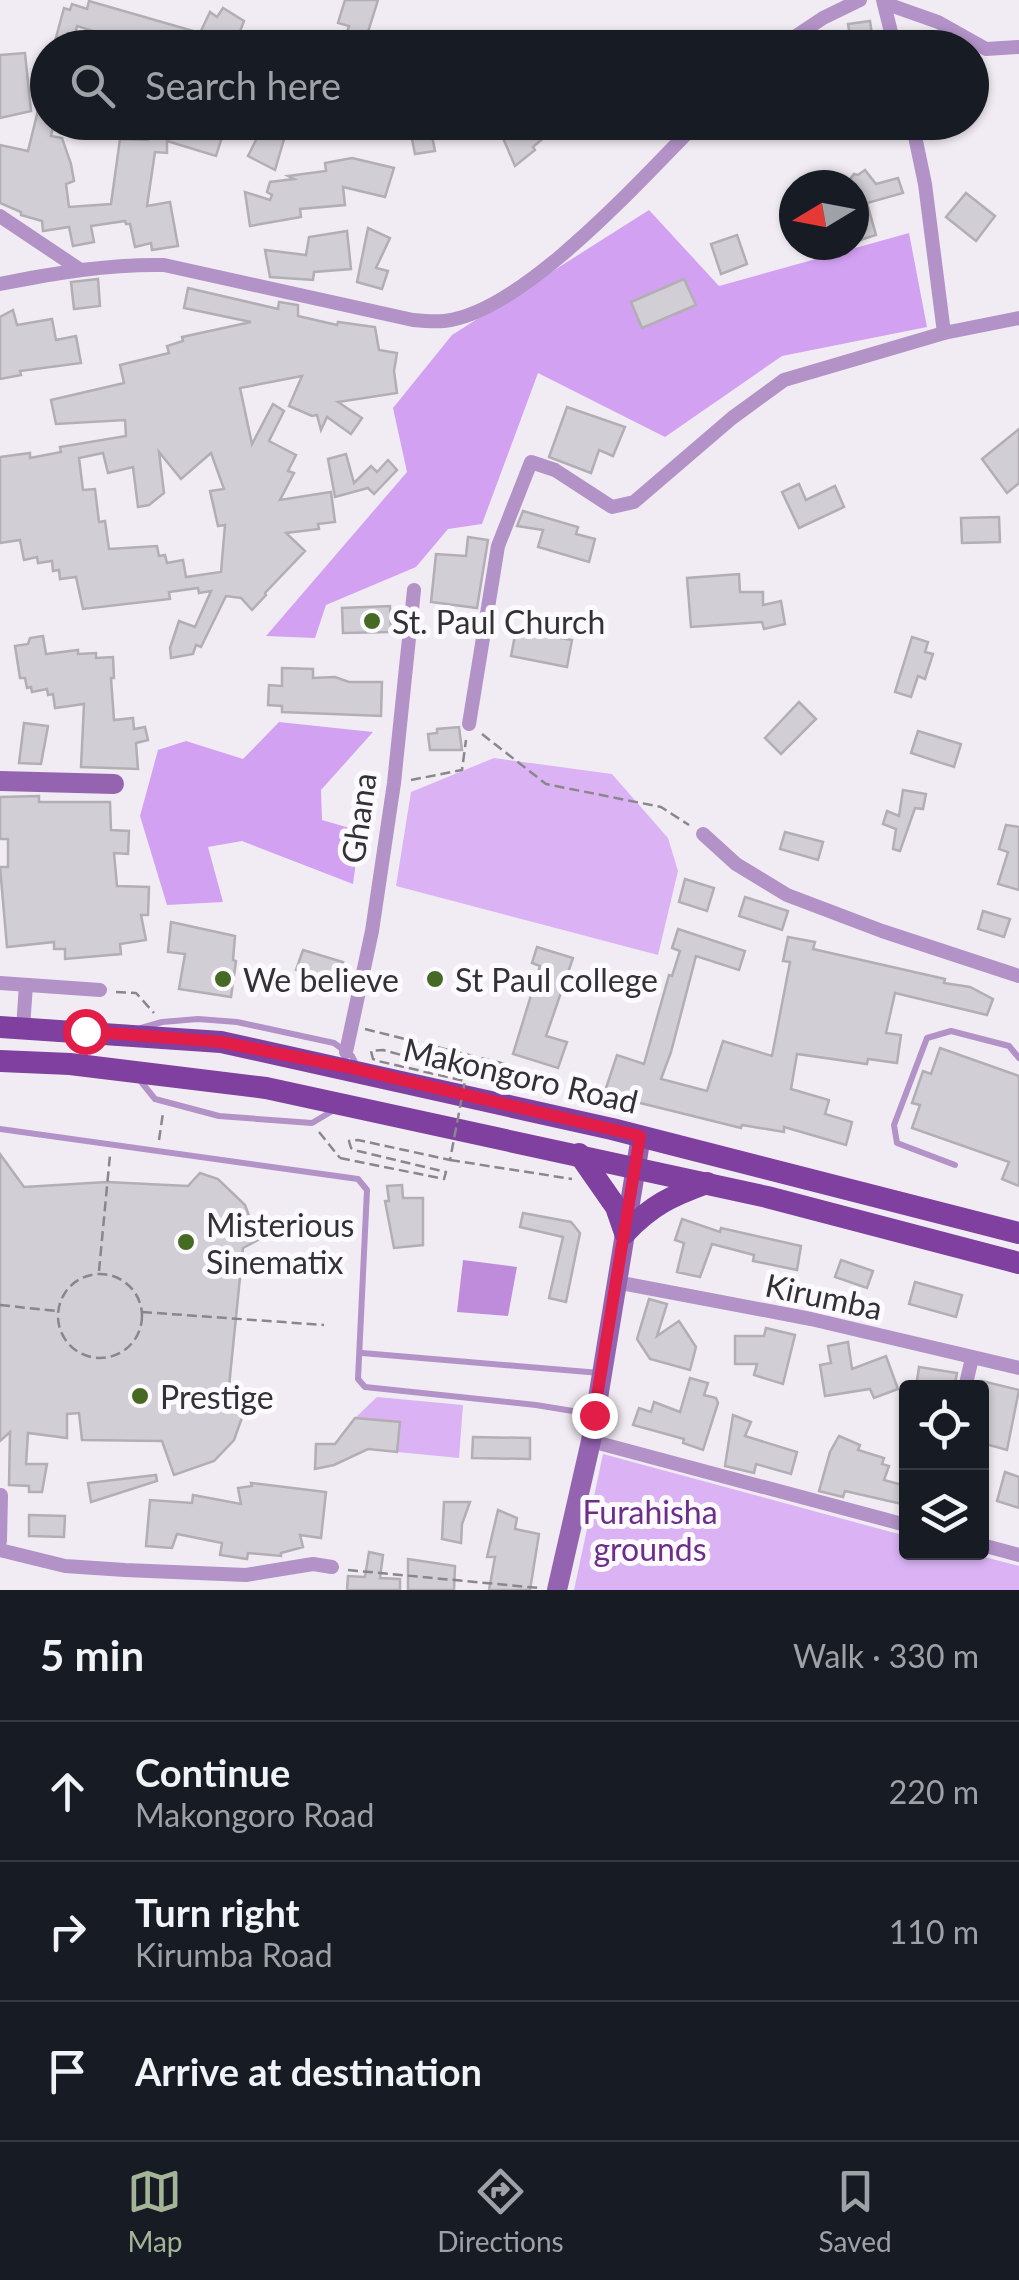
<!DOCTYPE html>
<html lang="en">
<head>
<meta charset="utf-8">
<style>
	:root { --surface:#171b24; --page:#242831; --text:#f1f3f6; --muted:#9ea1a6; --line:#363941; --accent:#a4b597 }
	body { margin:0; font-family:Lato,sans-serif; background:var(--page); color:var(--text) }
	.controls { position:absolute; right:30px; bottom:30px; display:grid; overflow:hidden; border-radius:10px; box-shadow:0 2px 8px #0004 }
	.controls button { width:90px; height:90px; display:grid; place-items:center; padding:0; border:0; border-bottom:2px solid var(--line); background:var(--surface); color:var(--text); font:50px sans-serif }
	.compass { position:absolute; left:779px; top:170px; width:90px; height:90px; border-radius:50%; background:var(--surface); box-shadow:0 2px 8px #0004; rotate:260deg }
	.stop { position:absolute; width:30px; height:30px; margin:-22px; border:8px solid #e11d48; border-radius:50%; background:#fff }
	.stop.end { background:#e11d48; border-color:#fff; box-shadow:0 2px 10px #0008 }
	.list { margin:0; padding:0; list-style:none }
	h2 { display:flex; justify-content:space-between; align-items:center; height:130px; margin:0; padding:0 40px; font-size:42px }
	h2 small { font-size:32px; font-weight:400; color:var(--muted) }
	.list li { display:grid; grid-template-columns:65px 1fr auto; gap:30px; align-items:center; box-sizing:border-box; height:140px; padding:0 40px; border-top:2px solid var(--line) }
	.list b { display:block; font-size:38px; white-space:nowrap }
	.list p { margin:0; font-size:32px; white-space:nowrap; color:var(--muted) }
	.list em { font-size:32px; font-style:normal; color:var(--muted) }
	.icon { flex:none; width:55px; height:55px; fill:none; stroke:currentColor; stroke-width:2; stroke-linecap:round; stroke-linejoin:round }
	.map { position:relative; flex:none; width:1019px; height:1590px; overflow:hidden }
	.search { position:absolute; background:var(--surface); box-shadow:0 2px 8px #0004; left:30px; right:30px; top:30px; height:110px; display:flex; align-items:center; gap:25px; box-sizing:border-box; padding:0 35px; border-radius:55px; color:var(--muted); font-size:38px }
	.sheet { height:550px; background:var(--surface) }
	nav { display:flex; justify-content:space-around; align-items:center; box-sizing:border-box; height:140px; border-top:2px solid var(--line); background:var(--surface); font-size:28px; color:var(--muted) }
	nav a { display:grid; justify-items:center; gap:5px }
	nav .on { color:var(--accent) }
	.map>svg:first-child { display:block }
	.green { fill:#dbb3f5 }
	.forest { fill:#d3a1f2 }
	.water { fill:#be8cdb }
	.building { fill:#d2ced5; stroke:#b2aeb4; stroke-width:2.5; fill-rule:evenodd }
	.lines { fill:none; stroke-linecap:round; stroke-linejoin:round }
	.path { stroke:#8a878b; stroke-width:2.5; stroke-dasharray:10 5; stroke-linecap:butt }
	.lane { stroke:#b292c7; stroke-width:6 }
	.street { stroke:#b292c7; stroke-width:14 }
	.secondary { stroke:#9564b1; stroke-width:20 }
	.primary { stroke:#7f40a0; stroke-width:22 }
	.path-bridge { stroke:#8a878b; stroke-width:2.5; stroke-dasharray:10 5; stroke-linecap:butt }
	.route { stroke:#e11d48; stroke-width:12 }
	.poi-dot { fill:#466a23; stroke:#fdfaff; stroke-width:4 }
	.labels { text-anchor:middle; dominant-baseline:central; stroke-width:10; stroke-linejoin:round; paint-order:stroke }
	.poi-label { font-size:32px; fill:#333134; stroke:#fdfaff; text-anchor:start }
	.street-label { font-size:32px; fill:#333134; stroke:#fdfaff }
	.park-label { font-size:32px; fill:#6c2e8b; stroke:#fdfaff }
</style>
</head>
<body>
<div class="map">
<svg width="1019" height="1590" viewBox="0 0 1019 1590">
	<rect width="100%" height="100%" fill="#f1ecf3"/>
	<g class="green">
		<path d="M 494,758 L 612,774 L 668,838 L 678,871 L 658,955 L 396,886 L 411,792 Z"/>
		<path d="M 377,1397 L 463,1405 L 459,1458 L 397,1452 L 399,1422 L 355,1418 Z"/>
		<path d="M 603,1454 L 906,1536 L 906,1552 L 969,1553 L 1019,1566 L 1019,1590 L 574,1590 Z"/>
	</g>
	<g class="forest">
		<path d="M 649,210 L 719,286 L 909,233 L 927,327 L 782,356 L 665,437 L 538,373 L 482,524 L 448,529 L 416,567 L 326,605 L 315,638 L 266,636 L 407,472 L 393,408 L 452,335 Z"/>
		<path d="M 279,722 L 373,732 L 321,790 L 322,820 L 360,831 L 353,884 L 242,841 L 208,847 L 223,902 L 167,905 L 140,816 L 158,750 L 186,741 L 243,759 Z"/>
	</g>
	<path class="water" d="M 463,1260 L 517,1267 L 508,1316 L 457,1312 Z"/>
	<g class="building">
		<path d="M 345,0 L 378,0 L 368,32 L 409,43 L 408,48 L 342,48 L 349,26 L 338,23 Z"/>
		<path d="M 89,1 L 200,33 L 210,12 L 217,17 L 223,8 L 244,21 L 239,34 L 254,32 L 256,48 L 99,48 L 103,34 L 77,26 L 72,48 L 54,45 L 64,8 L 70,10 L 72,4 L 87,9 Z"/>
		<path d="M 870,21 L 874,48 L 852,48 L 848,24 Z"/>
		<path d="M 25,53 L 31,111 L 0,118 L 0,55 Z"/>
		<path d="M 43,90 L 48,90 L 48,122 L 54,122 L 51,136 L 62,138 L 71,164 L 74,181 L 66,184 L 69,207 L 111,204 L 120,139 L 148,140 L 148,133 L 143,129 L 224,131 L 216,156 L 167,141 L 167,153 L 155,152 L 147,206 L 170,202 L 178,246 L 152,250 L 151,243 L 135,247 L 130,224 L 126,224 L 125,221 L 91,226 L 94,242 L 73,246 L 69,227 L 43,231 L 42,221 L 21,215 L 21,212 L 0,203 L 0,145 L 28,151 Z"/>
		<path d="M 265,122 L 289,122 L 275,170 L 248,156 Z"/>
		<path d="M 496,122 L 536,122 L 547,135 L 533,147 L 535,150 L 515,166 Z"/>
		<path d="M 430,125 L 435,151 L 415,154 L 410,129 Z"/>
		<path d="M 352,158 L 394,168 L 385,197 L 343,187 L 345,205 L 300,209 L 301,217 L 250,226 L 245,192 L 270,200 L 272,195 L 267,192 L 270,182 L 294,179 L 288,176 L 326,171 L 325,163 Z"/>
		<path d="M 865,170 L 876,184 L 898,178 L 903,193 L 867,203 L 876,235 L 854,242 L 854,185 L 848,182 L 854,174 L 858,175 Z"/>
		<path d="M 966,193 L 995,216 L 976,241 L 946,217 Z"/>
		<path d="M 368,228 L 390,238 L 376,268 L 388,271 L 382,289 L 357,282 Z"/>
		<path d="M 347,231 L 351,269 L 314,272 L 313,280 L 270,277 L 265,250 L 306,255 L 309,237 Z"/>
		<path d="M 737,235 L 747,264 L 721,274 L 711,244 Z"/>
		<path d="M 98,279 L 100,306 L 74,309 L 71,282 Z"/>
		<path d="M 684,279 L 696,305 L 642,328 L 631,302 Z"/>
		<path d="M 188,288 L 278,309 L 279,302 L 298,305 L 298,316 L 337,325 L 338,322 L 375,327 L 379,350 L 397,353 L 394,371 L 397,393 L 338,402 L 362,418 L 351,434 L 327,417 L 321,430 L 317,415 L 312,416 L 289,406 L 302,376 L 240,388 L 252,444 L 273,404 L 284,411 L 269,441 L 296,455 L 288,471 L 294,473 L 280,500 L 331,492 L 335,522 L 318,524 L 319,529 L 286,533 L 305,551 L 265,593 L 266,595 L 252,610 L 241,598 L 226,596 L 201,647 L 196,645 L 193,654 L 171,658 L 170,648 L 179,621 L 195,627 L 211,591 L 199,593 L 198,588 L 169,592 L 170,599 L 83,609 L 76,577 L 60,579 L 59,570 L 53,571 L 52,561 L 38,563 L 37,557 L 24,560 L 20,540 L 0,543 L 0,457 L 30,453 L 30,458 L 61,452 L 60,447 L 126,436 L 125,420 L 56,424 L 51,400 L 124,383 L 120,365 L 169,353 L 167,346 L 183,341 L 182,337 L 251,322 L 184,308 ZM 159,452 L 181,479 L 211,453 L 224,489 L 210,491 L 218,526 L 225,525 L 221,572 L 186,577 L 183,560 L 167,563 L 165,555 L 159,556 L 157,546 L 109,549 L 105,521 L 99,522 L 95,489 L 83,490 L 79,458 L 103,453 L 108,473 L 133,467 L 138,507 L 149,505 L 164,493 Z"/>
		<path d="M 13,310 L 17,325 L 52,319 L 56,340 L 76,336 L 81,363 L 20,371 L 21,375 L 0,379 L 0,317 Z"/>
		<path d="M 567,407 L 625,427 L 613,456 L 599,450 L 591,473 L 549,457 Z"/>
		<path d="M 1019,429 L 1019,483 L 1007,493 L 982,459 Z"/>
		<path d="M 346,454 L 354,483 L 371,466 L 377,472 L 388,460 L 397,470 L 374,494 L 368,488 L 335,497 L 328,459 Z"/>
		<path d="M 799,484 L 806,500 L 835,486 L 844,507 L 799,528 L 782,492 Z"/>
		<path d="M 523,511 L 578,527 L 576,534 L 595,539 L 589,562 L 538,547 L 543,530 L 517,526 Z"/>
		<path d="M 999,517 L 1000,542 L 962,543 L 961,518 Z"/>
		<path d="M 468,537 L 488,540 L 477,608 L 431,602 L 436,554 L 466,556 Z"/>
		<path d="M 739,574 L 740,592 L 763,592 L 763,605 L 781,601 L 785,624 L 764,629 L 762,622 L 691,627 L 687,578 Z"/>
		<path d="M 390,606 L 391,632 L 343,633 L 342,608 Z"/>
		<path d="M 516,630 L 572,640 L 567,667 L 511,656 Z"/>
		<path d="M 43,636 L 46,654 L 78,650 L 78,654 L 96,653 L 96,658 L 113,657 L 114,678 L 111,678 L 114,720 L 133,718 L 134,729 L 145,727 L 148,740 L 136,743 L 138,769 L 81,767 L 84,704 L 55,708 L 53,694 L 48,695 L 47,689 L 32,692 L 31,687 L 27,688 L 25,678 L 20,678 L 15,646 L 28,644 L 30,638 Z"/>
		<path d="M 912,637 L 928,642 L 925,652 L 933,654 L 925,679 L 918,676 L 911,697 L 895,692 Z"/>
		<path d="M 282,668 L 313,669 L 313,678 L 335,677 L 349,682 L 382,682 L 381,716 L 282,712 L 282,706 L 268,705 L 269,685 L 282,686 Z"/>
		<path d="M 799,702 L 816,719 L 781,754 L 765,738 Z"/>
		<path d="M 24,723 L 48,726 L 41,764 L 19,763 Z"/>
		<path d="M 459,727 L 462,750 L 430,750 L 428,734 L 437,733 L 437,729 Z"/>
		<path d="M 918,731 L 961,744 L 954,767 L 911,753 Z"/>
		<path d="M 903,790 L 926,794 L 923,809 L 915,808 L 900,851 L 893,849 L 896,829 L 883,824 L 887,811 L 899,816 Z"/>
		<path d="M 39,796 L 39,802 L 110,802 L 111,830 L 129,831 L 128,854 L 114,853 L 117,886 L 149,887 L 148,915 L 141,915 L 146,940 L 120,944 L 121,954 L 65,959 L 65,949 L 54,949 L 54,942 L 7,947 L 0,867 L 8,867 L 8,839 L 0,839 L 0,797 Z"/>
		<path d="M 1006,825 L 1019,827 L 1019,890 L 998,884 L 1008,852 L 999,849 Z"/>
		<path d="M 785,832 L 823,842 L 818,860 L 780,849 Z"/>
		<path d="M 685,879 L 714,888 L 707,911 L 679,902 Z"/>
		<path d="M 745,897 L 788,911 L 782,930 L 739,916 Z"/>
		<path d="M 983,911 L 1010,919 L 1004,937 L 978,929 Z"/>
		<path d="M 171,922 L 235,936 L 233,960 L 236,961 L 231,997 L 179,989 L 185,954 L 168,952 Z"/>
		<path d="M 678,929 L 745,951 L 739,970 L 696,956 L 671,1052 L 661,1079 L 707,1091 L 723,1041 L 772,1056 L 790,962 L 783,961 L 788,937 L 815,942 L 813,949 L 945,979 L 944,983 L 970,987 L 993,999 L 987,1015 L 895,993 L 886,1033 L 901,1035 L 897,1063 L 868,1059 L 867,1064 L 797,1054 L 791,1089 L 829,1100 L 825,1114 L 852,1122 L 846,1145 L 784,1127 L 784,1132 L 742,1125 L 741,1128 L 604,1094 L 617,1055 L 644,1064 L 669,975 L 672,976 L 680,951 L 672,948 Z"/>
		<path d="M 537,947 L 573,958 L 546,1036 L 567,1042 L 558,1068 L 513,1054 L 540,966 L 532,963 Z"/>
		<path d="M 303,950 L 343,962 L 336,983 L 296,970 Z"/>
		<path d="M 940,1048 L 1019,1076 L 1019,1186 L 1002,1179 L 1009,1162 L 912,1128 L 920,1105 L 912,1103 L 923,1071 L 931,1074 Z"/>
		<path d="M 0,1154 L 24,1187 L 107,1182 L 188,1186 L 200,1173 L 218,1179 L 245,1205 L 258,1240 L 243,1248 L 228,1396 L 244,1412 L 234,1440 L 214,1461 L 174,1475 L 162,1441 L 82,1440 L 79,1413 L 67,1414 L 67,1438 L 28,1433 L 26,1464 L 47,1464 L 42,1492 L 29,1492 L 29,1486 L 9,1485 L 10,1432 L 0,1441 Z"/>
		<path d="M 402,1185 L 403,1198 L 423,1198 L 423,1245 L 394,1248 L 385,1201 L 389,1201 L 387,1186 Z"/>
		<path d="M 523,1213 L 571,1222 L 580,1233 L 566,1302 L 549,1298 L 563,1237 L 520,1227 Z"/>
		<path d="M 682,1219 L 720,1232 L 721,1228 L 801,1246 L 797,1270 L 753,1261 L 754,1255 L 712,1244 L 700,1277 L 677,1272 L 684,1243 L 675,1240 Z"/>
		<path d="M 841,1260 L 873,1271 L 867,1288 L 835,1277 Z"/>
		<path d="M 915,1282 L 962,1295 L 956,1317 L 909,1304 Z"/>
		<path d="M 649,1299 L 667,1304 L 657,1336 L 679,1321 L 696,1347 L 690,1370 L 650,1359 L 637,1339 Z"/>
		<path d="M 766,1328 L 795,1335 L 783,1384 L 754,1375 L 757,1364 L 735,1364 L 735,1336 L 764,1336 Z"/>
		<path d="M 848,1342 L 852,1369 L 886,1356 L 898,1389 L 874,1398 L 870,1389 L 825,1396 L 820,1365 L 831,1363 L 828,1346 Z"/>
		<path d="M 919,1367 L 957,1373 L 954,1388 L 916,1388 Z"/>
		<path d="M 690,1378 L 708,1383 L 704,1395 L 716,1398 L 718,1403 L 703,1450 L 683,1443 L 684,1439 L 633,1425 L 639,1408 L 651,1412 L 654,1402 L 680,1412 Z"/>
		<path d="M 982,1381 L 1019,1390 L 1007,1450 L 982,1443 Z"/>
		<path d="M 733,1415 L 751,1422 L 745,1436 L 797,1452 L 791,1474 L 756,1464 L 754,1473 L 725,1466 Z"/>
		<path d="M 355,1418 L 400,1422 L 397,1452 L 368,1449 L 334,1465 L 315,1469 L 316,1444 L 335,1444 Z"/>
		<path d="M 839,1436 L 860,1445 L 858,1450 L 884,1458 L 882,1464 L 889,1466 L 884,1480 L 906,1486 L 906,1505 L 845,1491 L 843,1497 L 819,1491 L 830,1452 Z"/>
		<path d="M 473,1437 L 530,1438 L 530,1459 L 472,1458 Z"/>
		<path d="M 1005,1472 L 1019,1477 L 1019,1508 L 997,1501 Z"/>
		<path d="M 156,1475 L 157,1481 L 91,1502 L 88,1483 Z"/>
		<path d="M 251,1483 L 326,1492 L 321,1538 L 300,1535 L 303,1547 L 281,1553 L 281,1556 L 248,1553 L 247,1559 L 220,1555 L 222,1543 L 177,1534 L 172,1548 L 146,1546 L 150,1500 L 192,1503 L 193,1495 L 241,1504 L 238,1488 L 252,1486 Z"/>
		<path d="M 444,1502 L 470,1502 L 462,1524 L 461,1543 L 442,1539 Z"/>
		<path d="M 498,1510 L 517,1518 L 515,1529 L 539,1534 L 530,1590 L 489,1590 L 495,1557 L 487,1557 Z"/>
		<path d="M 29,1515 L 65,1516 L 64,1537 L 29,1536 Z"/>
		<path d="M 369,1552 L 383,1555 L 380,1578 L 400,1579 L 400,1590 L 347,1590 L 348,1576 L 365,1577 Z"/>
		<path d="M 408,1559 L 455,1566 L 454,1590 L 408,1590 Z"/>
	</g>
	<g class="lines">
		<g class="path">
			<path d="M 482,734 L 546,784 L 661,807 L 689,825"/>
			<path d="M 411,780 L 462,770 L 466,740"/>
			<path d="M 116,992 L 136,993 L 154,1013"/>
			<path d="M 365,1029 L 505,1064 L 500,1082 L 503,1083"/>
			<path d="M 319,1132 L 340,1158"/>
			<path d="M 159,1140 L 163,1113"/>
			<path d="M 450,1160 L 572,1179"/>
			<path d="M 99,1271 L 110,1155"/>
			<circle cx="100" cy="1316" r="42"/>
			<path d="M 0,1305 L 56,1311"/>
			<path d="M 142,1312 L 324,1325"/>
			<path d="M 348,1570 L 539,1588"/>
		</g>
		<g class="lane">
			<path d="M 141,1028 L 162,1022 L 198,1019 L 237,1022 L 334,1043 L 352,1056 L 356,1064"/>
			<path d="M 138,1078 L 155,1099 L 219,1116 L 312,1123 L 334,1110"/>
			<path d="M 0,1129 L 358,1179 L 367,1190 L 358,1379 L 365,1387 L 536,1405 L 591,1414"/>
			<path d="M 955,1165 L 897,1143 L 894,1125 L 927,1038 L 951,1031 L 1009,1046 L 1019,1058"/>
			<path d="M 362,1353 L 600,1373"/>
		</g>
		<g class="street">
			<path d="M 883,0 L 895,48"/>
			<path d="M 884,3 L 938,22 L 986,49 L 1019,47"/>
			<path d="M 778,48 L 823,18 L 860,0"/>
			<path d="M 912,122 L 925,184 L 944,333"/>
			<path d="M 0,216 L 79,269"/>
			<path d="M 0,284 C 55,273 108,264 164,265 L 413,320 C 423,321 434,322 444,321 C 523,313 642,178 698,122"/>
			<path d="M 469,724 L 498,546 L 531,462 L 555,470 L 612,507 L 634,502 L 732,418 L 784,380 L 944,333 L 1019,318"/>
			<path d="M 703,834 L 736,864 L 787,895 L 882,931 L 1019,976"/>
			<path d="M 0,983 L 100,990"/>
			<path d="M 23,1028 L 26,985"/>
			<path d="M 346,1052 L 372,931 L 394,783 L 414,590"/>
			<path d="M 616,1282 L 811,1319 L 1019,1368"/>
			<path d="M 965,1388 L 972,1358"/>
			<path d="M 591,1441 L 906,1525"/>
			<path d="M 0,1541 L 1,1495"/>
			<path d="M 982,1545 L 1019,1555"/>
			<path d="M 0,1550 L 65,1566 L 125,1570 L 246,1575 L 313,1564 L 332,1567"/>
		</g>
		<g class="secondary">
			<path d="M 0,781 L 114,784"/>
			<path d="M 557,1590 L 591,1441 L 641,1136"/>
		</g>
		<g class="primary">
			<path d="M 0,1027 L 221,1042 L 612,1129 L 1019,1233"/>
			<path d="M 0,1061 L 70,1064 L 266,1088 L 767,1197 L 1019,1263"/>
			<path d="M 579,1154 L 616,1207 L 625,1233 C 652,1205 671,1196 707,1183"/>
		</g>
		<path class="path-bridge" d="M 340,1158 L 444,1179 L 446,1172 L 358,1151 L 351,1148 L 349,1141 L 358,1140 L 450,1160 L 465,1081 L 378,1061 L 373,1059 L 371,1051 L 383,1050 L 500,1082"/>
	</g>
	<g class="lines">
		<path class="route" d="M 85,1031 L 221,1042 L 347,1067 L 640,1136 L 594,1415"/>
	</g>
	<g class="poi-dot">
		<circle cx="372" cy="621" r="10"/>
		<circle cx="223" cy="979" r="10"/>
		<circle cx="435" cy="979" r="10"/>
		<circle cx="186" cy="1242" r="10"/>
		<circle cx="140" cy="1396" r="10"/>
	</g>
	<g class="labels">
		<g class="poi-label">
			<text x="392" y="621">St. Paul Church</text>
			<text x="243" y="979">We believe</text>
			<text x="455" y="979">St Paul college</text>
			<text x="206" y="1224">Misterious<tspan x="206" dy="37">Sinematix</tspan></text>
			<text x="160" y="1396">Prestige</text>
		</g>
		<g class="street-label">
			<text transform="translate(358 818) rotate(-82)">Ghana</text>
			<text transform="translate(521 1075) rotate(13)">Makongoro Road</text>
			<text transform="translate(824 1296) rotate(12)">Kirumba</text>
		</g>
		<g class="park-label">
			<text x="650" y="1511">Furahisha<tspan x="650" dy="37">grounds</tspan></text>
		</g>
	</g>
</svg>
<div class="controls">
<button><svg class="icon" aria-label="locate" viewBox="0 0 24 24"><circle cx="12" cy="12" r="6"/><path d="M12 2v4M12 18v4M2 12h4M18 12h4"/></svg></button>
<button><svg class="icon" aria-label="layers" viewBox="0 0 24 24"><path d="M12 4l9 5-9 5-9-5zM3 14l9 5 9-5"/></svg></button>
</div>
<svg class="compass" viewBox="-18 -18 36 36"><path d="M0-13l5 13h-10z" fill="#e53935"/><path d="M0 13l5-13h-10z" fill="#9ea1a6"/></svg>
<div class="stop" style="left:85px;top:1031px"></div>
<div class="stop end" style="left:594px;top:1415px"></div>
<div class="search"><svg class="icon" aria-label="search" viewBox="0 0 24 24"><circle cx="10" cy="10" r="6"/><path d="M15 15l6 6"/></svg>Search here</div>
</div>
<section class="sheet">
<h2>5 min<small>Walk · 330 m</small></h2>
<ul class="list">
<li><svg class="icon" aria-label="ahead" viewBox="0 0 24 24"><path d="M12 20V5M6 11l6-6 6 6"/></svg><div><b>Continue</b><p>Makongoro Road</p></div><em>220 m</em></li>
<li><svg class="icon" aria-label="right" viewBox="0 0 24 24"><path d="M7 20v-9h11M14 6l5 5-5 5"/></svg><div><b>Turn right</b><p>Kirumba Road</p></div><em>110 m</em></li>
<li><svg class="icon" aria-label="arrive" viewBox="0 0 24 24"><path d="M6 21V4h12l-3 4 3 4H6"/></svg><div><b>Arrive at destination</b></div></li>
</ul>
</section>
<nav>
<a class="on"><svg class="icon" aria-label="map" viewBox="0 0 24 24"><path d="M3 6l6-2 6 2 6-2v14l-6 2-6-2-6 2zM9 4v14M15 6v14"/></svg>Map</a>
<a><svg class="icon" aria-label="directions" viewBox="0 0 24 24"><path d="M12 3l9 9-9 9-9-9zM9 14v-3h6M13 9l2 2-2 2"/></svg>Directions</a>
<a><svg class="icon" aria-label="saved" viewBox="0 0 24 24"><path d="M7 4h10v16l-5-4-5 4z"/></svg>Saved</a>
</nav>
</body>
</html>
